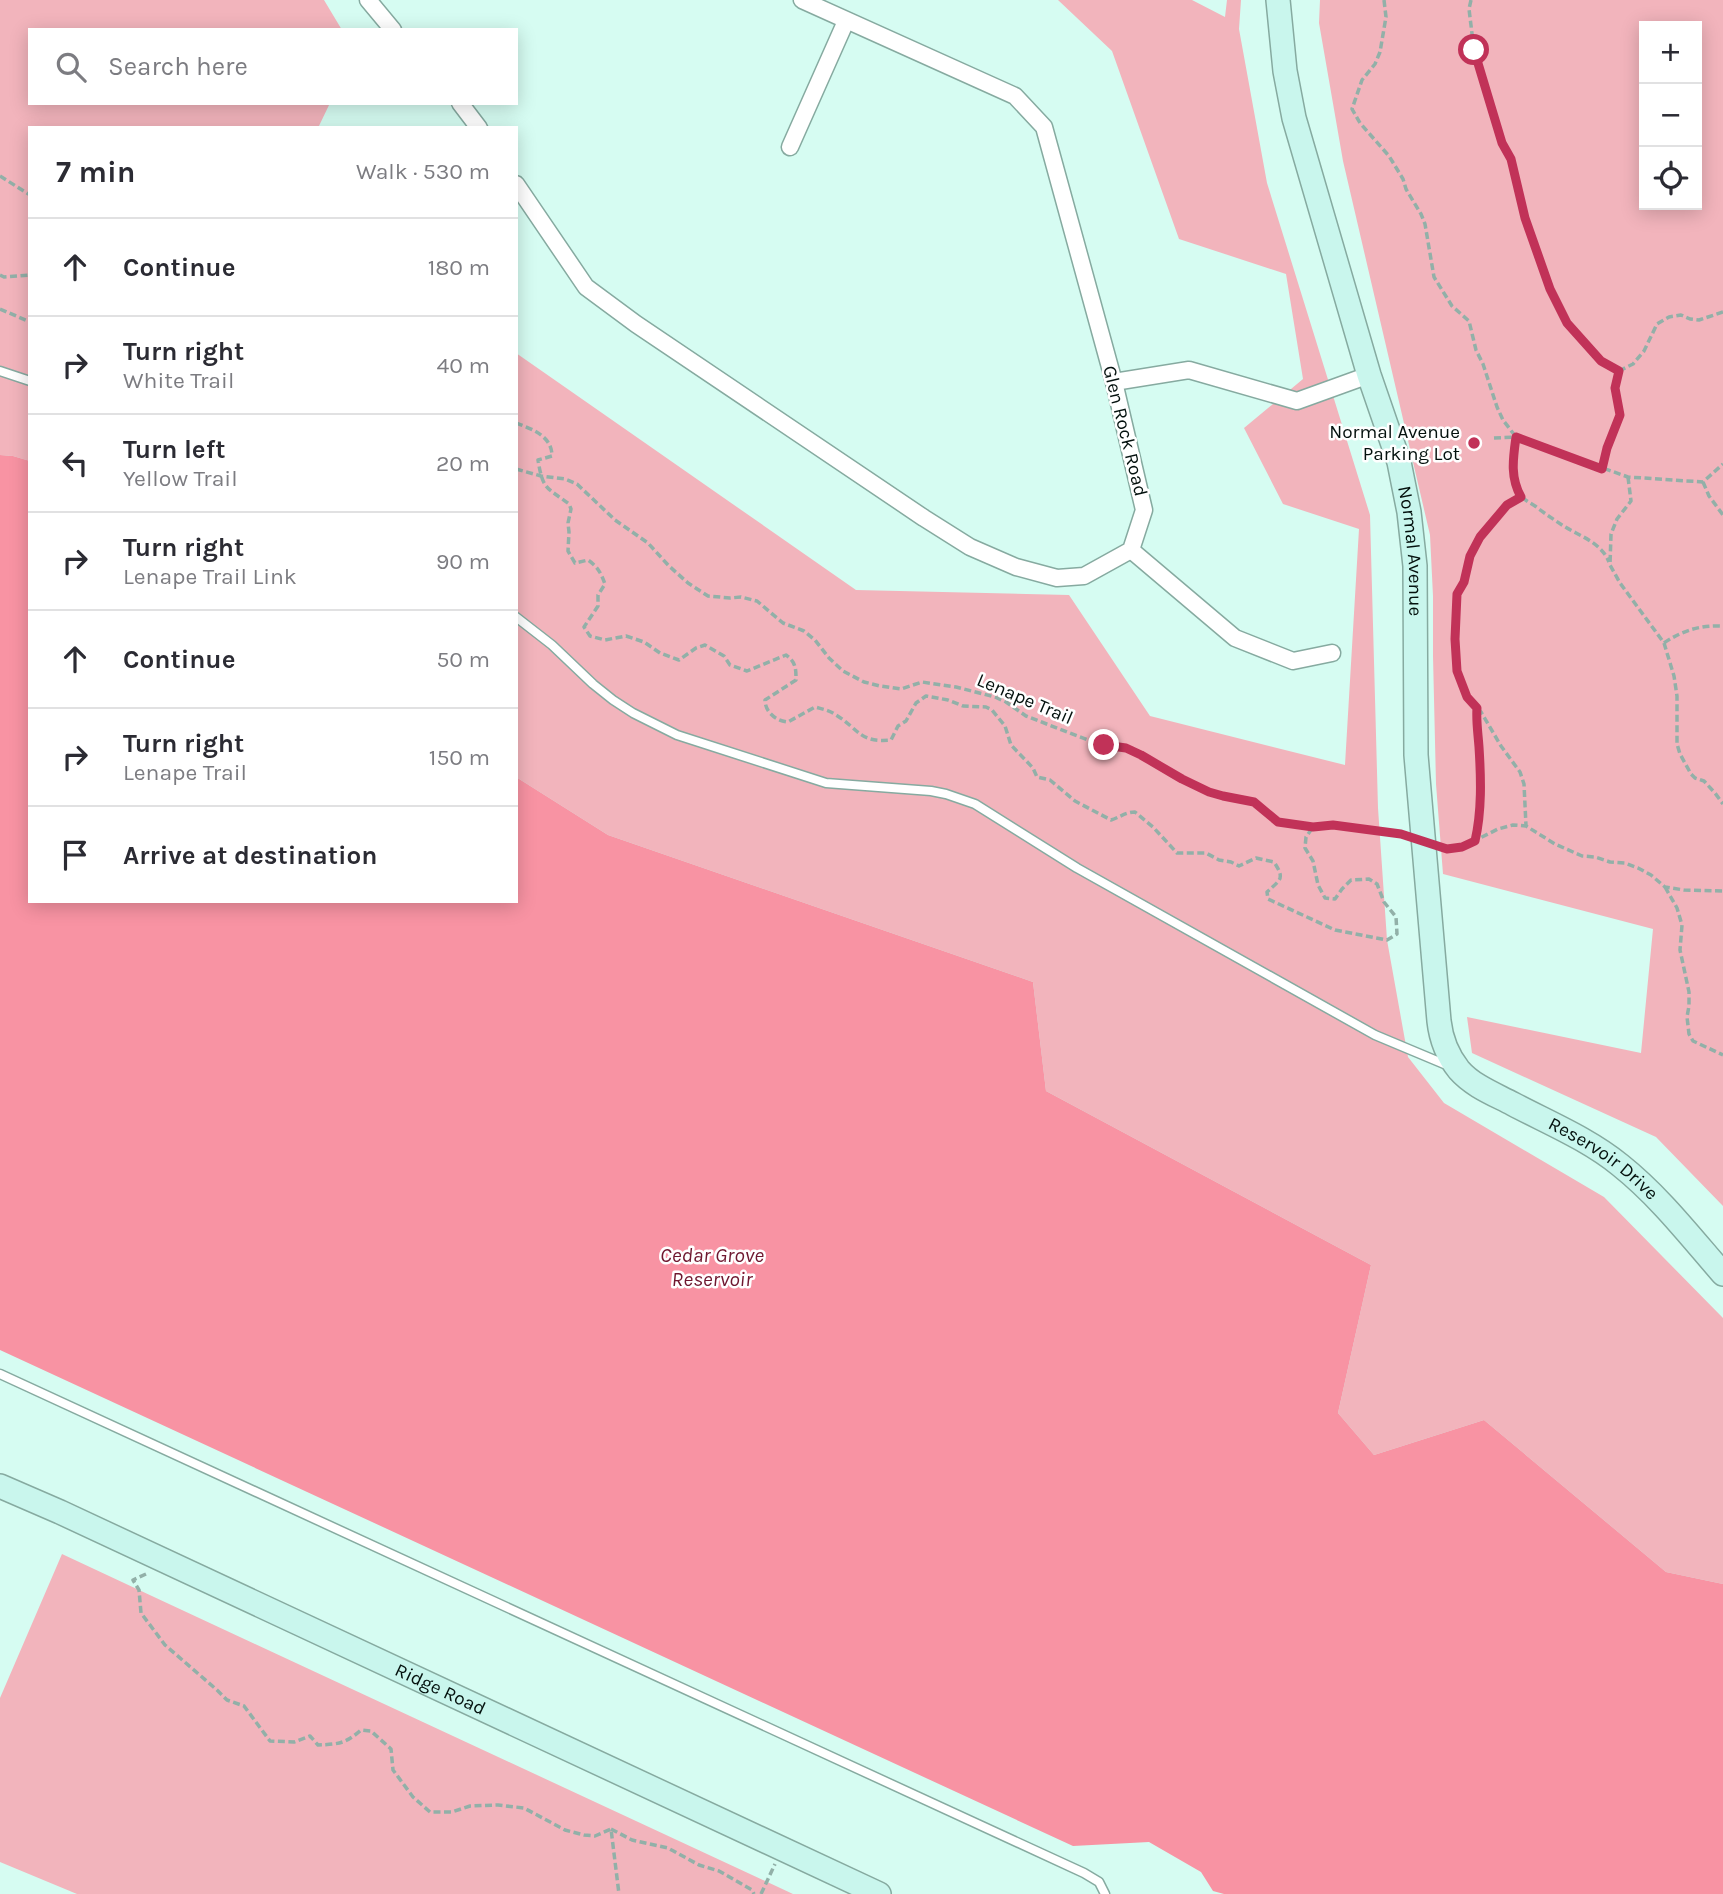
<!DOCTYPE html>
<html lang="en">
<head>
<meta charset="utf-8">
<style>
	:root { --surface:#fff; --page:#f7f7f7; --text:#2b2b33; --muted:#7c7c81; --line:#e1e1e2 }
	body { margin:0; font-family:Karla,sans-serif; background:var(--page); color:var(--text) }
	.controls { position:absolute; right:21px; top:21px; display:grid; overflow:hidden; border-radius:0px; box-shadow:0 4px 18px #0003 }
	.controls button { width:63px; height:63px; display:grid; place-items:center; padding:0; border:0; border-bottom:2px solid var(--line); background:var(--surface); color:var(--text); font:35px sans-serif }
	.stop { position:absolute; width:21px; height:21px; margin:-16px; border:5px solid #c13258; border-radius:50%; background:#fff }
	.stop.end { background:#c13258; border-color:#fff; box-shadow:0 2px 7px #0008 }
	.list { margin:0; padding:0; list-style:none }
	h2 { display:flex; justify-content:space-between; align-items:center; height:91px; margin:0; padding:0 28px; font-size:30px }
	h2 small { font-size:23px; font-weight:400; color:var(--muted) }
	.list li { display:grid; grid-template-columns:46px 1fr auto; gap:21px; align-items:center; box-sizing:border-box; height:98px; padding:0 28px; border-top:2px solid var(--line) }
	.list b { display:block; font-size:26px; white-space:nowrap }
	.list p { margin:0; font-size:23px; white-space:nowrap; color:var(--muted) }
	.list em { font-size:23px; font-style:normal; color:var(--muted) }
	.icon { flex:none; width:38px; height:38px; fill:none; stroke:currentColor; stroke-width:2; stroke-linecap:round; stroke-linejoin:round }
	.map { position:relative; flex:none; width:1723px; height:1894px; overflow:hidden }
	.search { position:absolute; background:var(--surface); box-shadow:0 4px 18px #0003; left:28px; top:28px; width:490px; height:77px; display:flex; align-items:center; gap:18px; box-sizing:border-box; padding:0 24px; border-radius:0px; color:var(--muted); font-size:26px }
	.panel { position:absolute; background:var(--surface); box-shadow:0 4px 18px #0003; left:28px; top:126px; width:490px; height:777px; border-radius:0px }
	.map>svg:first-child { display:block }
	.green { fill:#f2b4bc; fill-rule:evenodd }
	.water { fill:#f893a3 }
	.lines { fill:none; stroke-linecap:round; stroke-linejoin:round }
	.lane-casing { stroke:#86aaa0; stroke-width:11 }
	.street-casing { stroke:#86aaa0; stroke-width:19 }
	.secondary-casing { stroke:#86aaa0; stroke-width:26 }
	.path { stroke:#92b0a8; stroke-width:3.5; stroke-dasharray:7 3.5; stroke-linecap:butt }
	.lane { stroke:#fff; stroke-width:8 }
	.street { stroke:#fff; stroke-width:16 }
	.secondary { stroke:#c9f6ed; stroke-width:23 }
	.route { stroke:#c13258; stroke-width:9 }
	.poi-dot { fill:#c13258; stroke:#fff; stroke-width:2.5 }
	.labels { text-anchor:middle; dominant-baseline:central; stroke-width:5; stroke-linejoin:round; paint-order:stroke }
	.street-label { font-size:19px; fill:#04110e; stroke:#fff }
	.poi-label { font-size:19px; fill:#04110e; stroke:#fff; text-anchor:end }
	.water-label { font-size:21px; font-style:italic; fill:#6f172f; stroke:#fff }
</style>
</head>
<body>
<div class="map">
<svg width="1723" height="1894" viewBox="0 0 1723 1894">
	<rect width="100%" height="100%" fill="#d6fcf2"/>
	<g class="green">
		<path d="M 0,0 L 324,0 L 342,30 L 30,30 L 30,103 L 330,103 L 318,128 L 30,128 L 30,461 L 13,456 L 0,455 Z"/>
		<path d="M 1058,0 L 1192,0 L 1225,17 L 1227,0 L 1241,0 L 1239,29 L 1267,183 L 1370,515 L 1378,808 L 1387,940 L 1408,1057 L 1444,1103 L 1604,1197 L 1723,1318 L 1723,1584 L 1666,1572 L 1484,1420 L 1374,1455 L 1338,1413 L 1371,1265 L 1046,1091 L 1033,982 L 608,835 L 516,777 L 516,353 L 856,590 L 1069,595 L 1150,716 L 1345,765 L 1359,529 L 1283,504 L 1244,428 L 1303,379 L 1286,274 L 1179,239 L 1112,51 Z"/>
		<path d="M 1320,0 L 1723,0 L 1723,1206 L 1656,1137 L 1472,1053 L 1467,1017 L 1641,1053 L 1653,929 L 1443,874 L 1436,784 L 1433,656 L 1433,596 L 1430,535 L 1343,161 L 1319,23 ZM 1697,26 L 1697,205 L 1644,205 L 1644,26 Z"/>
		<path d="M 62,1554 L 139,1590 L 793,1894 L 77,1894 L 0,1862 L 0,1698 Z"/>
	</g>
	<path class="water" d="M 0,455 L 13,456 L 30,461 L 30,901 L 516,901 L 516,777 L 608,835 L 1033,982 L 1046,1091 L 1371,1265 L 1338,1413 L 1374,1455 L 1484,1420 L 1666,1572 L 1723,1584 L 1723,1894 L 1224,1894 L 1213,1891 L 1201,1872 L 1149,1842 L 1073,1846 L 0,1350 Z"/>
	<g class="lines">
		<g class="lane-casing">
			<g id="lane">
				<path d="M 0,371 L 30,381"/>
				<path d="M 516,617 L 552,645 L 593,684 L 613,700 L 633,713 L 677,735 L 826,783 L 931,791 L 946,794 L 975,804 L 1077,868 L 1375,1035 L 1449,1066"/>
				<path d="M 0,1374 L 1084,1873 L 1099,1882 L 1105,1894"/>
			</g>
		</g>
		<g class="street-casing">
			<g id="street">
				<path d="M 368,0 L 393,30"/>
				<path d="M 460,103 L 479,128"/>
				<path d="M 790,147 L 846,21"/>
				<path d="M 516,184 L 586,287 L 636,324 L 924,518 L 970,547 L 1016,567 L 1057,578 L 1084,576 L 1131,550 L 1144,510 L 1114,382 L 1044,127 L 1015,96 L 802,0"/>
				<path d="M 1114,382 L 1189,370 L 1297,401 L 1369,375"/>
				<path d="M 1131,550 L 1235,638 L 1293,661 L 1332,653"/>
			</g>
		</g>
		<g class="secondary-casing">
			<g id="secondary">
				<path id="s1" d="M 1278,0 L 1285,71 L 1294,118 L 1369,375 L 1399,462 L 1409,512 L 1415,566 L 1416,755 L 1439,1021 C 1441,1039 1447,1055 1459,1070 C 1473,1086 1494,1094 1513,1104 C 1549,1123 1588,1139 1620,1165 C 1659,1196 1690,1236 1723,1274"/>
				<path id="s2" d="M 0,1486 L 60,1512 L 879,1894"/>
			</g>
		</g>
		<g class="path">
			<path d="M 1384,0 L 1386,17 L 1380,52 L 1375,64 L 1362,80 L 1352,109 L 1360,123 L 1389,156 L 1403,179 L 1406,189 L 1421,214 L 1425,224 L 1434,277 L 1452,306 L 1469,321 L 1476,350 L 1483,364 L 1497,407 L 1503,420 L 1516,437"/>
			<path d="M 1471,0 L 1469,9 L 1474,50 L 1502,143 L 1511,159 L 1525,218 L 1550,289 L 1568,322 L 1601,361 L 1619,371"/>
			<path d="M 0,176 L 30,195"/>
			<path d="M 0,275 L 4,277 L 30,275"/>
			<path d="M 0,309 L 30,322"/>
			<path d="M 1619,371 L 1633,364 L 1644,351 L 1657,324 L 1669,317 L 1681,315 L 1690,319 L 1699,320 L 1723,312"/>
			<path d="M 516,423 C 532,429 552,436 552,456 L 538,460 C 543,491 547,487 569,504 L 571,509 L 568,523 L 569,532 L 568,551 L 575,563 L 588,560 C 598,567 601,573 605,584 L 598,595 L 598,606 L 584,627 L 590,636 L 605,640 L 626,636 L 644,642 L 660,653 L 679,660 L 696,648 L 705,645 L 724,656 L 730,665 L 747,671 L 786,655 C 796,662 796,669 796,680 L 765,700 C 765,712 776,721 788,722 L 815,707 C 822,709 829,710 836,715 C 859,729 859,743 891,740 L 898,726 L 906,721 L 916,703 L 926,696 L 948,700 L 963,706 L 986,707 L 992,710 L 1005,726 L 1011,745 L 1033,768 L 1037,777 L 1050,780 L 1075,801 L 1111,820 C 1120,817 1126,812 1135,812 L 1153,827 L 1177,853 L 1206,853 L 1219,860 L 1231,862 L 1239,866 L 1256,858 L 1274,862 C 1285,879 1281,879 1267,892 L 1268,899 L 1335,930 L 1387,940 L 1397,934 L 1396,917 L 1384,902 L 1377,884 L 1369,879 L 1351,880 L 1342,889 L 1335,899 L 1325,898 L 1318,885 L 1313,861 L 1305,848 L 1306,837 L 1313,827"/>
			<path d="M 1516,437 C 1514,453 1510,472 1515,487 C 1519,497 1527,501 1535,506 C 1544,513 1553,519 1562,525 C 1579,536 1601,542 1609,562"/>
			<path d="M 1494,438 L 1516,437 L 1628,477 L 1703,482 L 1723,464"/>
			<path d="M 516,469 L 541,476 L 565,479 L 577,484 L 615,520 L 648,543 L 669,566 L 688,583 L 708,596 L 730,598 L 741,597 L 757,601 L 783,623 L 804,631 L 815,640 L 829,658 L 843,671 L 864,682 L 880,686 L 901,689 L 922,682 L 956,687 L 995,697 L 1006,702 L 1026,716 L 1088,740 L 1104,745 L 1126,748 L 1141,755 L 1182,779 L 1209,792 L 1224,796 L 1254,802 L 1278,822 L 1313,827 L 1333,825 L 1405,835"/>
			<path d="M 1602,469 L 1607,448 L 1620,415 L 1615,388 L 1619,371"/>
			<path d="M 1628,477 L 1631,501 L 1617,519 L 1611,534 L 1610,565 L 1620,583 L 1664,643 L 1674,676 L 1677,696 L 1677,744 L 1680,754 L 1691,774 L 1695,778 L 1704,781 L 1715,793 L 1723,804"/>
			<path d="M 1703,482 L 1709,496 L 1723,515"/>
			<path d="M 1521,497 L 1507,505 L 1480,537 L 1470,556 L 1464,582 L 1457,594 L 1455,639 L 1458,659 L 1457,671 L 1467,697 L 1481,712 L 1501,746 L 1520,772 L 1524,784 L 1526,826"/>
			<path d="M 1664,643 C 1683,630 1701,625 1723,626"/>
			<path d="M 1475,841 C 1482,811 1481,778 1479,747 C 1478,733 1476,721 1477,708"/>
			<path d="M 1442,848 L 1447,849 L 1462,847 L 1498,829 L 1513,825 L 1526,826 L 1555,844 L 1582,856 L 1595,857 L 1610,862 L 1625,863 L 1638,868 L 1651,875 L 1665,887 L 1684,890 L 1723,891"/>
			<path d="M 1665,887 L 1677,908 L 1682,925 L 1680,950 L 1689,992 L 1689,1006 L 1687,1017 L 1689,1034 L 1693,1041 L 1723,1055"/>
			<path d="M 146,1574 L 133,1580 L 139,1590 L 141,1613 L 165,1645 L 217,1690 L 227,1700 L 244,1706 L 270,1741 L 294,1742 L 310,1736 L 318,1745 C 339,1744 345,1744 361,1730 L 371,1731 L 391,1749 L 393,1770 L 413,1797 L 430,1812 L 452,1812 L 470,1806 L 498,1805 L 524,1808 L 565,1830 L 584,1835 L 595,1836 L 611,1829 L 619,1894"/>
			<path d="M 611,1829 L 632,1840 L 668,1848 L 699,1865 L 719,1871 L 752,1890 L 754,1894"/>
			<path d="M 761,1894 L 775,1864"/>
		</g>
		<use href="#lane" class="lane"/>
		<use href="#street" class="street"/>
		<use href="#secondary" class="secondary"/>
	</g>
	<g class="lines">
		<path class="route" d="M 1104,745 L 1126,748 L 1141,755 L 1182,779 L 1209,792 L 1223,796 L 1254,802 L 1278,822 L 1313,827 L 1333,825 L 1401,834 L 1447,849 L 1462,847 L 1475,841 C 1482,811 1481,778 1479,747 C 1478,733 1476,721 1477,708 L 1467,697 L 1457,671 L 1455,639 L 1457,594 L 1464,582 L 1470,556 L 1480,537 L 1507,505 L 1521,497 C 1510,477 1513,459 1516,437 L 1602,469 L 1607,448 L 1620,415 L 1615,388 L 1619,371 L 1601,361 L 1567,323 L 1550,289 L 1525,218 L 1511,159 L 1502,143 L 1474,50"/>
	</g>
	<circle class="poi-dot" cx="1474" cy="443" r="7"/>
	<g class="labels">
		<g class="street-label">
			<text transform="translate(1125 431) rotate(76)">Glen Rock Road</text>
			<text stroke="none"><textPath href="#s1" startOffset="569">Normal Avenue</textPath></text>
			<text transform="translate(1025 699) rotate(23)">Lenape Trail</text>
			<text stroke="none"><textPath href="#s1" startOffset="1264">Reservoir Drive</textPath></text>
			<text stroke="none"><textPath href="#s2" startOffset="485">Ridge Road</textPath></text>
		</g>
		<g class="poi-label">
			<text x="1460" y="432">Normal Avenue<tspan x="1460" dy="22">Parking Lot</tspan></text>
		</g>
		<g class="water-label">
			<text x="712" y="1255">Cedar Grove<tspan x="712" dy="24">Reservoir</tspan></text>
		</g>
	</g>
</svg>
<div class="controls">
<button>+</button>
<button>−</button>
<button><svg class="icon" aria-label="locate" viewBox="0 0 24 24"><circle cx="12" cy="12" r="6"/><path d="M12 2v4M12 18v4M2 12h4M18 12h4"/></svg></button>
</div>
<div class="stop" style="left:1474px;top:50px"></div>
<div class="stop end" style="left:1104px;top:745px"></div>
<div class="search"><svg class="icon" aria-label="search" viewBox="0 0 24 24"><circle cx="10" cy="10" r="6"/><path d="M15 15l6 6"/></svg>Search here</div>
<section class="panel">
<h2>7 min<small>Walk · 530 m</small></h2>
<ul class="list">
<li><svg class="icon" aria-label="ahead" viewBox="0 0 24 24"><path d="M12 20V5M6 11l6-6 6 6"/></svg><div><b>Continue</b></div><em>180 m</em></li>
<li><svg class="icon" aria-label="right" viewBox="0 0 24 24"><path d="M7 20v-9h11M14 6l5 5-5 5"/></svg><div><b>Turn right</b><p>White Trail</p></div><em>40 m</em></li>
<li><svg class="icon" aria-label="left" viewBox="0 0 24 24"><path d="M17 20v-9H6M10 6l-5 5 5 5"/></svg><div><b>Turn left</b><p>Yellow Trail</p></div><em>20 m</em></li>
<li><svg class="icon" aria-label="right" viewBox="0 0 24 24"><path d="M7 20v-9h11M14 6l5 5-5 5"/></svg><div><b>Turn right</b><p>Lenape Trail Link</p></div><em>90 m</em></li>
<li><svg class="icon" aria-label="ahead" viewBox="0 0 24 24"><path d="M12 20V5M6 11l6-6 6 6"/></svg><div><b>Continue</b></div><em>50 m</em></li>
<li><svg class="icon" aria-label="right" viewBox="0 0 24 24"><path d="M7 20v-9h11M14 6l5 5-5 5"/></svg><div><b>Turn right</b><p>Lenape Trail</p></div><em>150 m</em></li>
<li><svg class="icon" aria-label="arrive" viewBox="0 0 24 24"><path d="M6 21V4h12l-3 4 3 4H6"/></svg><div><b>Arrive at destination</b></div></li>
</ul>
</section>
</div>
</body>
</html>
